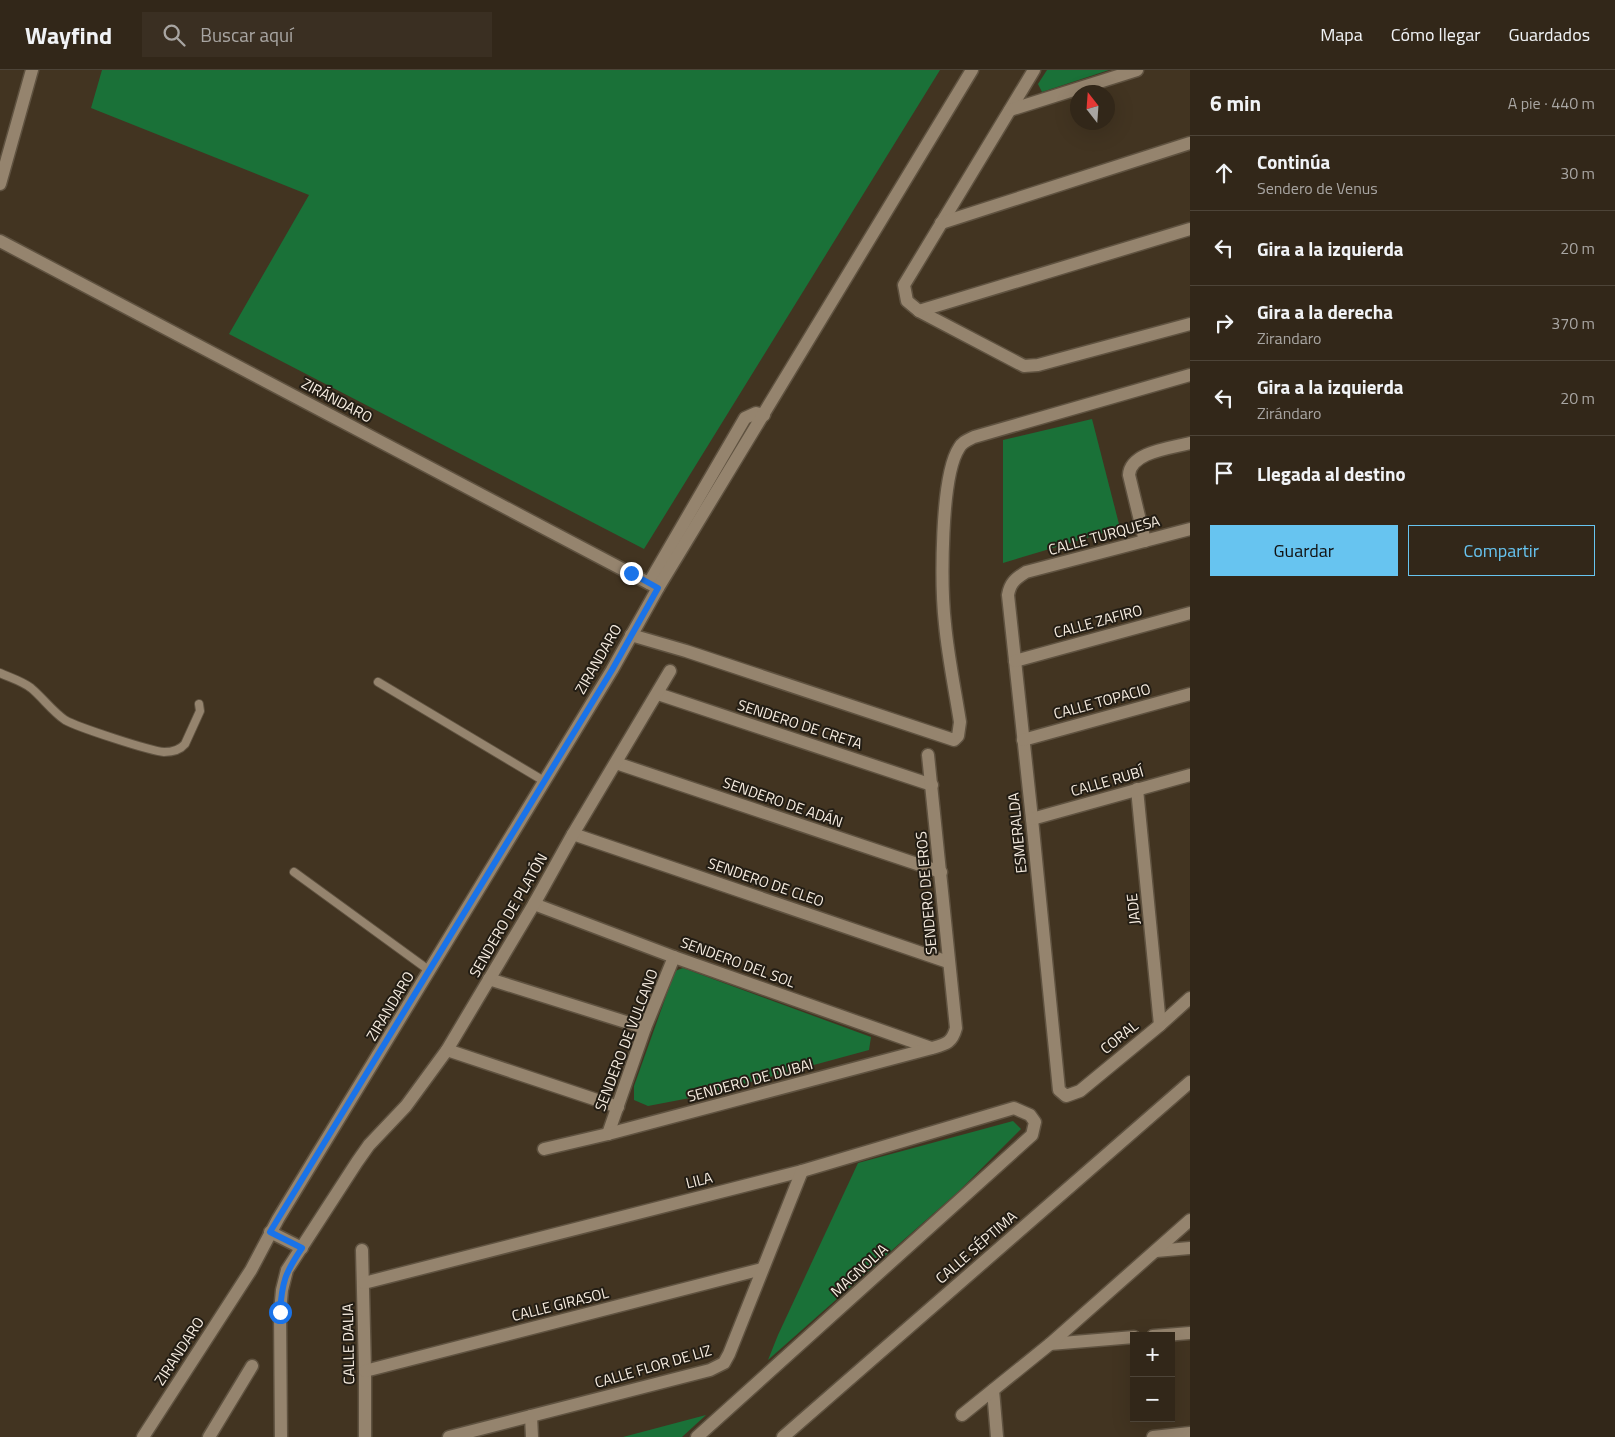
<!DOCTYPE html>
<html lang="es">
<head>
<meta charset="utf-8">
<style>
	:root { --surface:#322719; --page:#3a2f22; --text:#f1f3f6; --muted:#a8a5a2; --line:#4d4438; --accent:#67c4f0 }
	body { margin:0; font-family:"Titillium Web",sans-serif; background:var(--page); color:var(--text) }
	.controls { position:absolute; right:15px; bottom:15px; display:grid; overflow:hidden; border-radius:0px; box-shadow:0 5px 20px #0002 }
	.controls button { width:45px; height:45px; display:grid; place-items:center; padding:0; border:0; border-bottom:1px solid var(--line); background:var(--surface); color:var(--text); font:25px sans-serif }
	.compass { position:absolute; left:1070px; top:15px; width:45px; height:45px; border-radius:50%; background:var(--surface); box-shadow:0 5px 20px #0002; rotate:343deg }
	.stop { position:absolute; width:15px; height:15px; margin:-11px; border:4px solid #1a73e8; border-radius:50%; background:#fff }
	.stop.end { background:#1a73e8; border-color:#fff; box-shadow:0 1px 5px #0008 }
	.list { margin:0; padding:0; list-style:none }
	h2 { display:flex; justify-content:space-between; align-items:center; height:65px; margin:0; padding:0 20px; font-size:21px }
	h2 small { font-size:16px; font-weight:400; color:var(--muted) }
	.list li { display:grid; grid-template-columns:32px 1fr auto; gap:15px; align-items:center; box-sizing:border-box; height:75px; padding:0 20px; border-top:1px solid var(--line) }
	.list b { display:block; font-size:19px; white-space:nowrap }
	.list p { margin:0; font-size:16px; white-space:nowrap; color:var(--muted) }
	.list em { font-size:16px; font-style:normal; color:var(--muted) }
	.actions { display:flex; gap:10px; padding:15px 20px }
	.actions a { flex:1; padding:11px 0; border:1px solid var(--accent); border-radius:0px; text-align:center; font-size:18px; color:var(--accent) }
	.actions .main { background:var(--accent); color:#111 }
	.icon { flex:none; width:28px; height:28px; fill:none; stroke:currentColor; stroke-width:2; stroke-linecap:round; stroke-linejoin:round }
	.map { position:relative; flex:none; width:1190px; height:1367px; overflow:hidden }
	header { display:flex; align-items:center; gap:30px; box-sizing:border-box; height:70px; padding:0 25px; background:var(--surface); border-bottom:1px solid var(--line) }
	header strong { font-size:24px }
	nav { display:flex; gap:28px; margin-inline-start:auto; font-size:18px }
	.search { width:350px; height:45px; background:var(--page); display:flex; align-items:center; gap:12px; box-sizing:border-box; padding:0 18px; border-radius:0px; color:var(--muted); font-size:19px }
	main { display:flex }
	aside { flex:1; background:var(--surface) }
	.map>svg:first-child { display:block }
	.green { fill:#1a7138 }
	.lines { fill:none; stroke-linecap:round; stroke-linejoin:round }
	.lane-casing { stroke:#5f5240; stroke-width:10 }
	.street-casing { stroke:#5f5240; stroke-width:15 }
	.lane { stroke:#95846e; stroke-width:8 }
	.street { stroke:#95846e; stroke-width:12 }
	.route { stroke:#1a73e8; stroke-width:6 }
	.labels { text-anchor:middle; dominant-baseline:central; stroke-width:4; stroke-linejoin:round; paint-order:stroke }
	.street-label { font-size:15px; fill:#f7ede1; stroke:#231d14 }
</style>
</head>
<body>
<header>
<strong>Wayfind</strong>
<div class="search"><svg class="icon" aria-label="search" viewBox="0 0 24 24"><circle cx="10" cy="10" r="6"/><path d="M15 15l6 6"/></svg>Buscar aquí</div>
<nav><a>Mapa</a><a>Cómo llegar</a><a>Guardados</a></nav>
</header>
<main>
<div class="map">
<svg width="1190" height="1367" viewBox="0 0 1190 1367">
	<rect width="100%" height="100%" fill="#423421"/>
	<g class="green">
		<path d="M 102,0 L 940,0 L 644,479 L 229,264 L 309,125 L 91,38 Z"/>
		<path d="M 1047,0 L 1109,0 L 1042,22 L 1038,14 Z"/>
		<path d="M 1092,349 L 1120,458 L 1003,493 L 1003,370 Z"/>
		<path d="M 683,898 L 871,967 L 869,980 L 695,1027 L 648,1036 L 634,1030 L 634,1016 L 675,901 Z"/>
		<path d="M 1013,1051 L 1021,1059 L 960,1120 L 768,1290 L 778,1265 L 858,1093 Z"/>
		<path d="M 706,1345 L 682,1367 L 623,1367 Z"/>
	</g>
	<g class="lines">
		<g class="lane-casing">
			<g id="lane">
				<path d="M 0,603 C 11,608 22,611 31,618 C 43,628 52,641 65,650 C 77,657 150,681 164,682 C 172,682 180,680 185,674 L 200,641 L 199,634"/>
				<path d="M 378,612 L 544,711"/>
				<path d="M 294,802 L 430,901"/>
			</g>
		</g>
		<g class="street-casing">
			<g id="street">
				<path d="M 1034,0 L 904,215 L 907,231 L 919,241 L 1024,296 L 1038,295 L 1190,254"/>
				<path d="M 1010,40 L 1137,0"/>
				<path d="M 0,114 L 32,0"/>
				<path d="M 941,153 L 1190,73"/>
				<path d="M 0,171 L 658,518"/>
				<path d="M 919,241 L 1190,159"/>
				<path d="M 1190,459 L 1026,502 C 1015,509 1010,513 1008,525 L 1032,749 L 1059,1020 L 1066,1026 L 1080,1021 L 1160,955 L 1190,928"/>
				<path d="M 1145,471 L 1129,405 C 1130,382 1171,378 1190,373"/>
				<path d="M 649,513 L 745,348 L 756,343 L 764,345"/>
				<path d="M 631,565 L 686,581 L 954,670 L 958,666 L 960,652 C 955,620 948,587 945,554 C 941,518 940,407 959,378 C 962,372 968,370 974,367 L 1190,305"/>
				<path d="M 1015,591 L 1190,543"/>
				<path d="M 658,624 L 932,715"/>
				<path d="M 1023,670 L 1190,624"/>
				<path d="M 616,693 L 941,802"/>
				<path d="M 1137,719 L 1160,955"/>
				<path d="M 1032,749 L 1190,705"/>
				<path d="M 573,764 L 948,892"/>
				<path d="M 534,834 L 674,887 L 931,978"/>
				<path d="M 489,909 L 645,958"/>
				<path d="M 447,980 L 618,1037"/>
				<path d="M 608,1064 L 645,958 L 674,887"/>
				<path d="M 544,1079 L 608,1064 L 932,978 C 946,974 952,973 956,958 L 928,685"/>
				<path d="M 270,1162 L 302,1178"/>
				<path d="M 362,1180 L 365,1301 L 365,1367"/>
				<path d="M 1156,1181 L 1190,1178"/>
				<path d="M 364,1213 L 802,1101 L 1014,1038 L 1030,1045 L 1035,1052 L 1032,1065 L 697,1367"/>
				<path d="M 1153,1266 L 1190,1263"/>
				<path d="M 1050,1274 L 1134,1267"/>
				<path d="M 365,1301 L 762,1199"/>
				<path d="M 993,1320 L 997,1367"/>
				<path d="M 962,1345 L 1050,1274 L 1190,1150"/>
				<path d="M 531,1346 L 532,1367"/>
				<path d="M 143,1367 L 251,1200 L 278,1149 L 612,600 L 658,518 L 972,0"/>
				<path d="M 209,1367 L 252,1296"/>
				<path d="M 281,1367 L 280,1242 L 282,1220 L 287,1200 L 357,1092 L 369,1075 L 406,1036 L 447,980 L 534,834 L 573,764 L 670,601"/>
				<path d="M 449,1367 L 710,1300 L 724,1293 L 729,1284 L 802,1101"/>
				<path d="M 783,1367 L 1190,1012"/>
				<path d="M 1153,1367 L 1190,1363"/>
			</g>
		</g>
		<use href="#lane" class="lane"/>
		<use href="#street" class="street"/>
	</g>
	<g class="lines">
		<path class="route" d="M 280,1242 C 282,1212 285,1203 302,1178 L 270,1162 L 612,600 L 658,518 L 631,503"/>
	</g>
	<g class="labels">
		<g class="street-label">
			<text transform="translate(337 330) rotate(28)">ZIRÁNDARO</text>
			<text transform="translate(1104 465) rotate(-15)">CALLE TURQUESA</text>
			<text transform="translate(1098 551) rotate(-15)">CALLE ZAFIRO</text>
			<text transform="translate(598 589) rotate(-60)">ZIRANDARO</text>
			<text transform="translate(1102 631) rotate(-15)">CALLE TOPACIO</text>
			<text transform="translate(800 654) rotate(18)">SENDERO DE CRETA</text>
			<text transform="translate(1107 711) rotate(-16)">CALLE RUBÍ</text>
			<text transform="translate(783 732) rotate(19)">SENDERO DE ADÁN</text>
			<text transform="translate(1017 763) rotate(-96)">ESMERALDA</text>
			<text transform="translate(766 812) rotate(19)">SENDERO DE CLEO</text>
			<text transform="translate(926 823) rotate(-95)">SENDERO DE EROS</text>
			<text transform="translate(1133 839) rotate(-96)">JADE</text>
			<text transform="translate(508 845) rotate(-60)">SENDERO DE PLATÓN</text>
			<text transform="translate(738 892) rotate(20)">SENDERO DEL SOL</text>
			<text transform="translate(390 936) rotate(-59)">ZIRANDARO</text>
			<text transform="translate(1119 967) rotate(-39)">CORAL</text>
			<text transform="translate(626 970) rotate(-69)">SENDERO DE VULCANO</text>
			<text transform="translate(750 1010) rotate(-15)">SENDERO DE DUBAI</text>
			<text transform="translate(699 1110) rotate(-14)">LILA</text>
			<text transform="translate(976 1177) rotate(-41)">CALLE SÉPTIMA</text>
			<text transform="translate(859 1200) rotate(-42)">MAGNOLIA</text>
			<text transform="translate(560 1234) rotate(-14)">CALLE GIRASOL</text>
			<text transform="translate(348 1274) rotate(-91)">CALLE DALIA</text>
			<text transform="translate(179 1281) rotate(-57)">ZIRANDARO</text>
			<text transform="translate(653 1296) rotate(-16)">CALLE FLOR DE LIZ</text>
		</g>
	</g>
</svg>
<div class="controls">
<button>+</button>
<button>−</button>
</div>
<svg class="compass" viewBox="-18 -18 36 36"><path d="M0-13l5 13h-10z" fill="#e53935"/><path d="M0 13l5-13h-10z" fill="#a8a5a2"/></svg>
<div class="stop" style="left:280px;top:1242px"></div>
<div class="stop end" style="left:631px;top:503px"></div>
</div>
<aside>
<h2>6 min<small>A pie · 440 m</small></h2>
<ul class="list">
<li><svg class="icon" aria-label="ahead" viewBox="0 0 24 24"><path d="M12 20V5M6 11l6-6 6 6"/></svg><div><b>Continúa</b><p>Sendero de Venus</p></div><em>30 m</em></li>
<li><svg class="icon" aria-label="left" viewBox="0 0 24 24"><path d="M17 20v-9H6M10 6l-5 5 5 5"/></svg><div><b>Gira a la izquierda</b></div><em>20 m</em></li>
<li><svg class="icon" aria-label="right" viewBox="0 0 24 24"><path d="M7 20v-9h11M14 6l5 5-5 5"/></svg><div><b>Gira a la derecha</b><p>Zirandaro</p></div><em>370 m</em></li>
<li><svg class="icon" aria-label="left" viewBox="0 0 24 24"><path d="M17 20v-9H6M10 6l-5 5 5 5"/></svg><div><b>Gira a la izquierda</b><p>Zirándaro</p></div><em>20 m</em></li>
<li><svg class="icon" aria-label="arrive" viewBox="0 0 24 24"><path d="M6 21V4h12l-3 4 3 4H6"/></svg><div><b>Llegada al destino</b></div></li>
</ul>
<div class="actions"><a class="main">Guardar</a><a>Compartir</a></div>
</aside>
</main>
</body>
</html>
